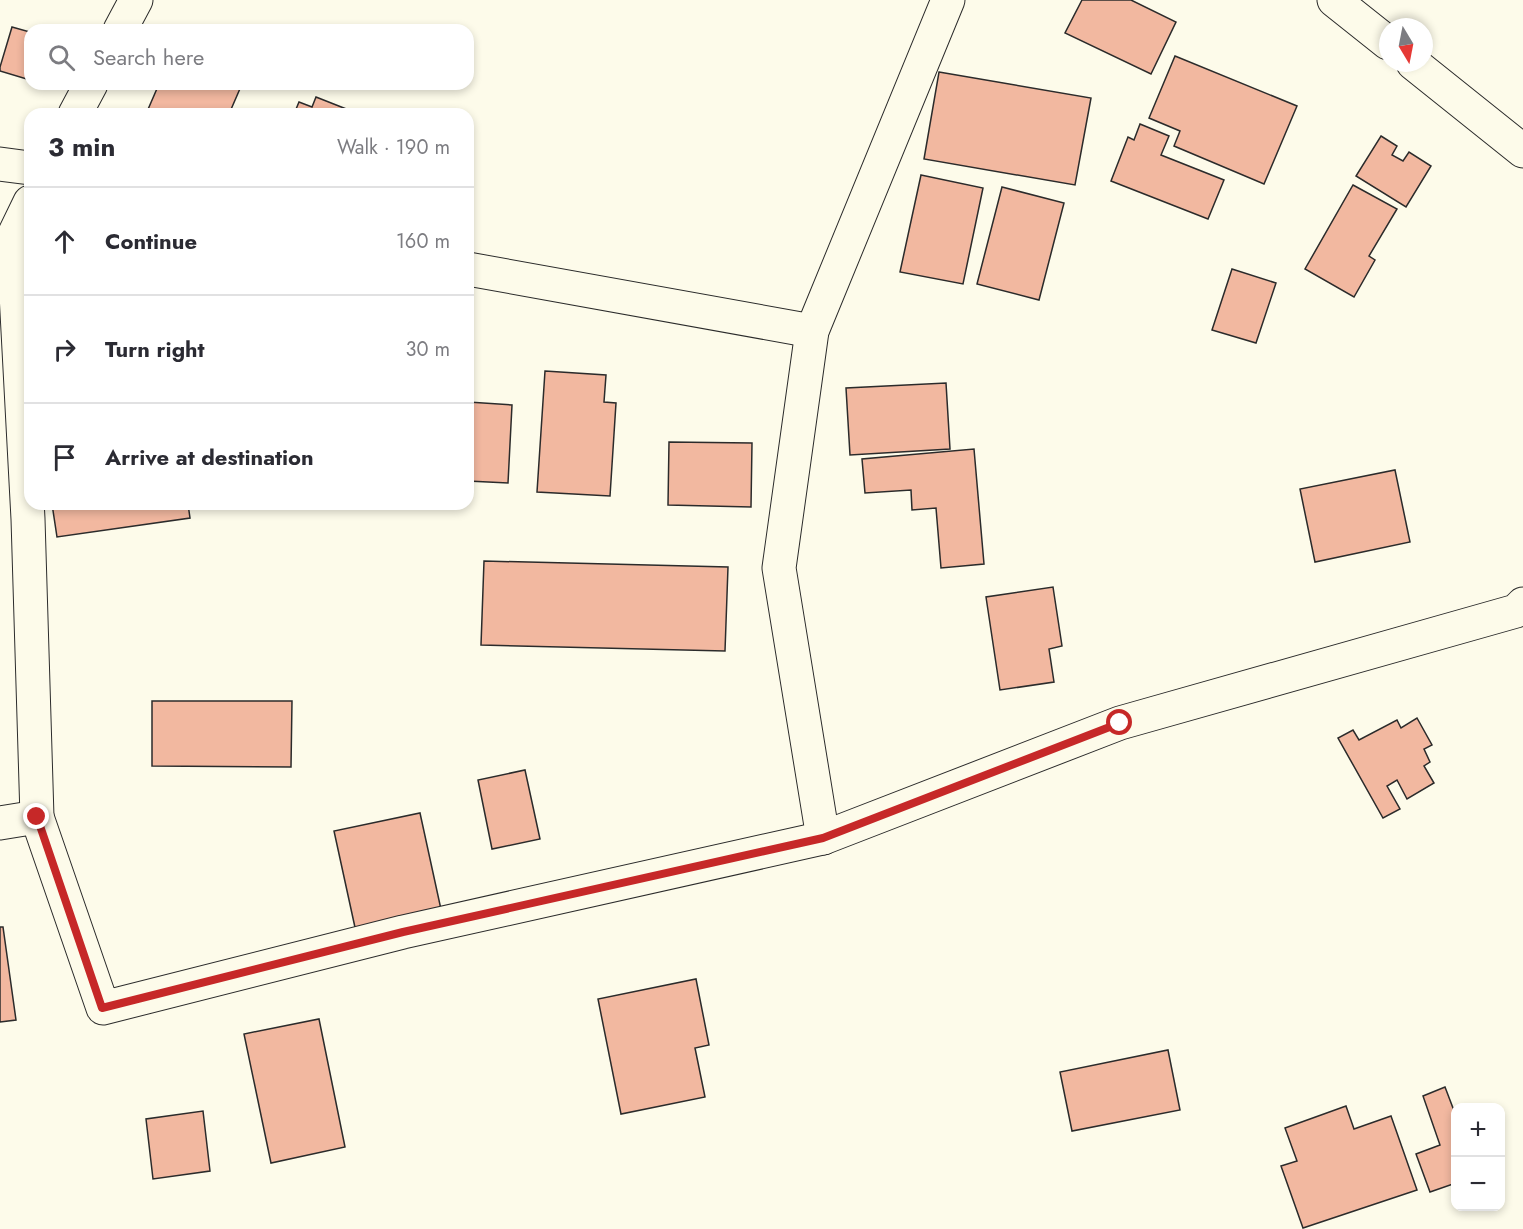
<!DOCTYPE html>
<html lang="en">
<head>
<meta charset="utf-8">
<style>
	:root { --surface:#fff; --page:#f2f2f3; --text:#2b2b33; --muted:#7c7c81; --line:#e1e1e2 }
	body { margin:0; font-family:Jost,sans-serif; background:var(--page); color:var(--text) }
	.controls { position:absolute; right:18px; bottom:18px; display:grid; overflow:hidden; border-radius:12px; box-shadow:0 3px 9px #0003 }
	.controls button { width:54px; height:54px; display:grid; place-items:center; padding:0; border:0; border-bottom:2px solid var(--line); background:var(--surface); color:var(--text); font:30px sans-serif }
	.compass { position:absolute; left:1379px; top:18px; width:54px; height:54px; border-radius:50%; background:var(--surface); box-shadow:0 3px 9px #0003; rotate:170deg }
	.stop { position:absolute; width:18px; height:18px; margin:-14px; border:4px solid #c62828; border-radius:50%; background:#fff }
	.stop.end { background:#c62828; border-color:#fff; box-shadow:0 2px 6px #0008 }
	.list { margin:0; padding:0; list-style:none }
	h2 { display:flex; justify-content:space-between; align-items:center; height:78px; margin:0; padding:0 24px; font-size:26px }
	h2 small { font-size:20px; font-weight:400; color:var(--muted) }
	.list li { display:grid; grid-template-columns:39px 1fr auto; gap:18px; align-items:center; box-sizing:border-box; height:108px; padding:0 24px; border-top:2px solid var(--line) }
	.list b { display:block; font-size:22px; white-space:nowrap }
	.list em { font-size:20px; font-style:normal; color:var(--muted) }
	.icon { flex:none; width:33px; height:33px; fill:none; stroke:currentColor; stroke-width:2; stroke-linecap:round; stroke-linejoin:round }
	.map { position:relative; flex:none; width:1523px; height:1229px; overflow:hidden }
	.search { position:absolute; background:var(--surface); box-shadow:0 3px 9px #0003; left:24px; top:24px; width:450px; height:66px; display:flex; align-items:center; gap:15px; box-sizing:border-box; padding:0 21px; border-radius:18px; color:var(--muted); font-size:22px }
	.panel { position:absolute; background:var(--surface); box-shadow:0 3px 9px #0003; left:24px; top:108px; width:450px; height:402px; border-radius:18px }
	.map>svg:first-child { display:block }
	.building { fill:#f2b8a0; stroke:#2b2b2b; stroke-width:1.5 }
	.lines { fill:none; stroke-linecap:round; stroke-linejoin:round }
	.minor-casing { stroke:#2b2b2b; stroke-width:35 }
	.major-casing { stroke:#2b2b2b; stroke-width:35 }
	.minor { stroke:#fdfbea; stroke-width:33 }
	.major { stroke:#fdfbea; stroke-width:33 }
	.route { stroke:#c62828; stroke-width:8 }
</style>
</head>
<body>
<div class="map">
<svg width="1523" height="1229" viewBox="0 0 1523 1229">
	<rect width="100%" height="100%" fill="#fdfbea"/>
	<g class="building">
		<path d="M 1082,0 L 1131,0 L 1176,22 L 1151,74 L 1065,33 Z"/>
		<path d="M 12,27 L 30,32 L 30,80 L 0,71 L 0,67 Z"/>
		<path d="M 1175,56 L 1297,106 L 1264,184 L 1174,146 L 1180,131 L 1149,118 Z"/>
		<path d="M 939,72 L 1091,98 L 1075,185 L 924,159 Z"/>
		<path d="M 159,84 L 242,84 L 229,114 L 146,114 Z"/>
		<path d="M 316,97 L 359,114 L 294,114 L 299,102 L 312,107 Z"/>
		<path d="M 1140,124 L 1169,136 L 1161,155 L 1224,180 L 1208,219 L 1111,181 L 1128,137 L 1134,140 Z"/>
		<path d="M 1381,136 L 1397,146 L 1392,155 L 1403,161 L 1409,152 L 1431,166 L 1406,207 L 1356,176 Z"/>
		<path d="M 921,175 L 983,188 L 963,284 L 900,272 Z"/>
		<path d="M 1353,185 L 1397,209 L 1369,256 L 1375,260 L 1354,297 L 1305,269 Z"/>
		<path d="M 1002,187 L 1064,203 L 1039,300 L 977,284 Z"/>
		<path d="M 1232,269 L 1276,283 L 1256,343 L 1212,330 Z"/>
		<path d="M 545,371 L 606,375 L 604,402 L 616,403 L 610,496 L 537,492 Z"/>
		<path d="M 946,383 L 950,449 L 850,455 L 846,388 Z"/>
		<path d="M 468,402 L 512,405 L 508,483 L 468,481 Z"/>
		<path d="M 669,442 L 752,443 L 751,507 L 668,505 Z"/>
		<path d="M 974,449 L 984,564 L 941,568 L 936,508 L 912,510 L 911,490 L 865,493 L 862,459 Z"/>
		<path d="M 1395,470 L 1410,542 L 1315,562 L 1300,489 Z"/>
		<path d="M 52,504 L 188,504 L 190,518 L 57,537 Z"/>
		<rect x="335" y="504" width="62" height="2"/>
		<path d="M 484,561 L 728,567 L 725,651 L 481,645 Z"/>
		<path d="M 1053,587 L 1062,646 L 1049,649 L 1054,682 L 1000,690 L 986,597 Z"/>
		<path d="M 152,701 L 292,701 L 291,767 L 152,766 Z"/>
		<path d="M 1417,718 L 1432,745 L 1424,749 L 1430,762 L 1424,766 L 1434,783 L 1407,799 L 1397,780 L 1387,786 L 1400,809 L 1383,818 L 1338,738 L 1353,730 L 1359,740 L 1397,720 L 1401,728 Z"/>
		<path d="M 525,770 L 540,839 L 492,849 L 478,780 Z"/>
		<path d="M 420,813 L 442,914 L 356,932 L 334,831 Z"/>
		<path d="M 0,927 L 3,927 L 16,1020 L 0,1022 Z"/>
		<path d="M 696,979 L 709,1045 L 695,1048 L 705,1097 L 621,1114 L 598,999 Z"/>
		<path d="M 319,1019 L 345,1147 L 271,1163 L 244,1034 Z"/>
		<path d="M 1168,1050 L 1180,1110 L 1072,1131 L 1060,1072 Z"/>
		<path d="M 1445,1087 L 1456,1116 L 1456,1183 L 1430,1192 L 1416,1154 L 1440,1145 L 1423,1096 Z"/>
		<path d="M 1346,1106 L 1354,1129 L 1391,1116 L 1417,1190 L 1303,1228 L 1281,1166 L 1297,1161 L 1285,1128 Z"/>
		<path d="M 203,1111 L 210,1171 L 153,1179 L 146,1119 Z"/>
	</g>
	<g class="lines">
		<g class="minor-casing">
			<g id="minor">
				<path d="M 120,30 L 136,0"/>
				<path d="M 75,114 L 91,84"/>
				<path d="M 0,164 L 30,168"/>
				<path d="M 30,202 L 13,237 L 28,519 L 37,817"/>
				<path d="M 468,269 L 812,331"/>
				<path d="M 0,823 L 37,817 L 103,1008 L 403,932 L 823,838 L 1120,723 L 1516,611 L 1523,604"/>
				<path d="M 823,838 L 779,568 L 812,331 L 948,0"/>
			</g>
		</g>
		<g class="major-casing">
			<g id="major">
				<path d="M 1334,0 L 1388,43"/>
				<path d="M 1413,63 L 1523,151"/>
			</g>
		</g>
		<use href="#minor" class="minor"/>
		<use href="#major" class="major"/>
	</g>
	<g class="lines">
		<path class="route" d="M 37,817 L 102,1008 L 403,932 L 823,838 L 1120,723"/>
	</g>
</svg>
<div class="controls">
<button>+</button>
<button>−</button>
</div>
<svg class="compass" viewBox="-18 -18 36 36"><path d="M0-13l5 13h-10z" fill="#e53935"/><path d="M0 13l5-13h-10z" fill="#7c7c81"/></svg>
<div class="stop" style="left:1120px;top:723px"></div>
<div class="stop end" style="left:37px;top:817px"></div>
<div class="search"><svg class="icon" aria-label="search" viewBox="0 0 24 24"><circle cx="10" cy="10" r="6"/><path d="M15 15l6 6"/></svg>Search here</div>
<section class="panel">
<h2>3 min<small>Walk · 190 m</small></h2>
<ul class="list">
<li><svg class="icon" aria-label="ahead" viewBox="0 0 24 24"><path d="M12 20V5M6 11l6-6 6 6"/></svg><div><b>Continue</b></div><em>160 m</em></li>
<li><svg class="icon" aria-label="right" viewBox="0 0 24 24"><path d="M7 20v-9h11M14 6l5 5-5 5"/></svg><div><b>Turn right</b></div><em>30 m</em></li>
<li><svg class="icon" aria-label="arrive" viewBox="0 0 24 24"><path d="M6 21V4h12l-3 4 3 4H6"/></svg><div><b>Arrive at destination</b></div></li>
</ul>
</section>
</div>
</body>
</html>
